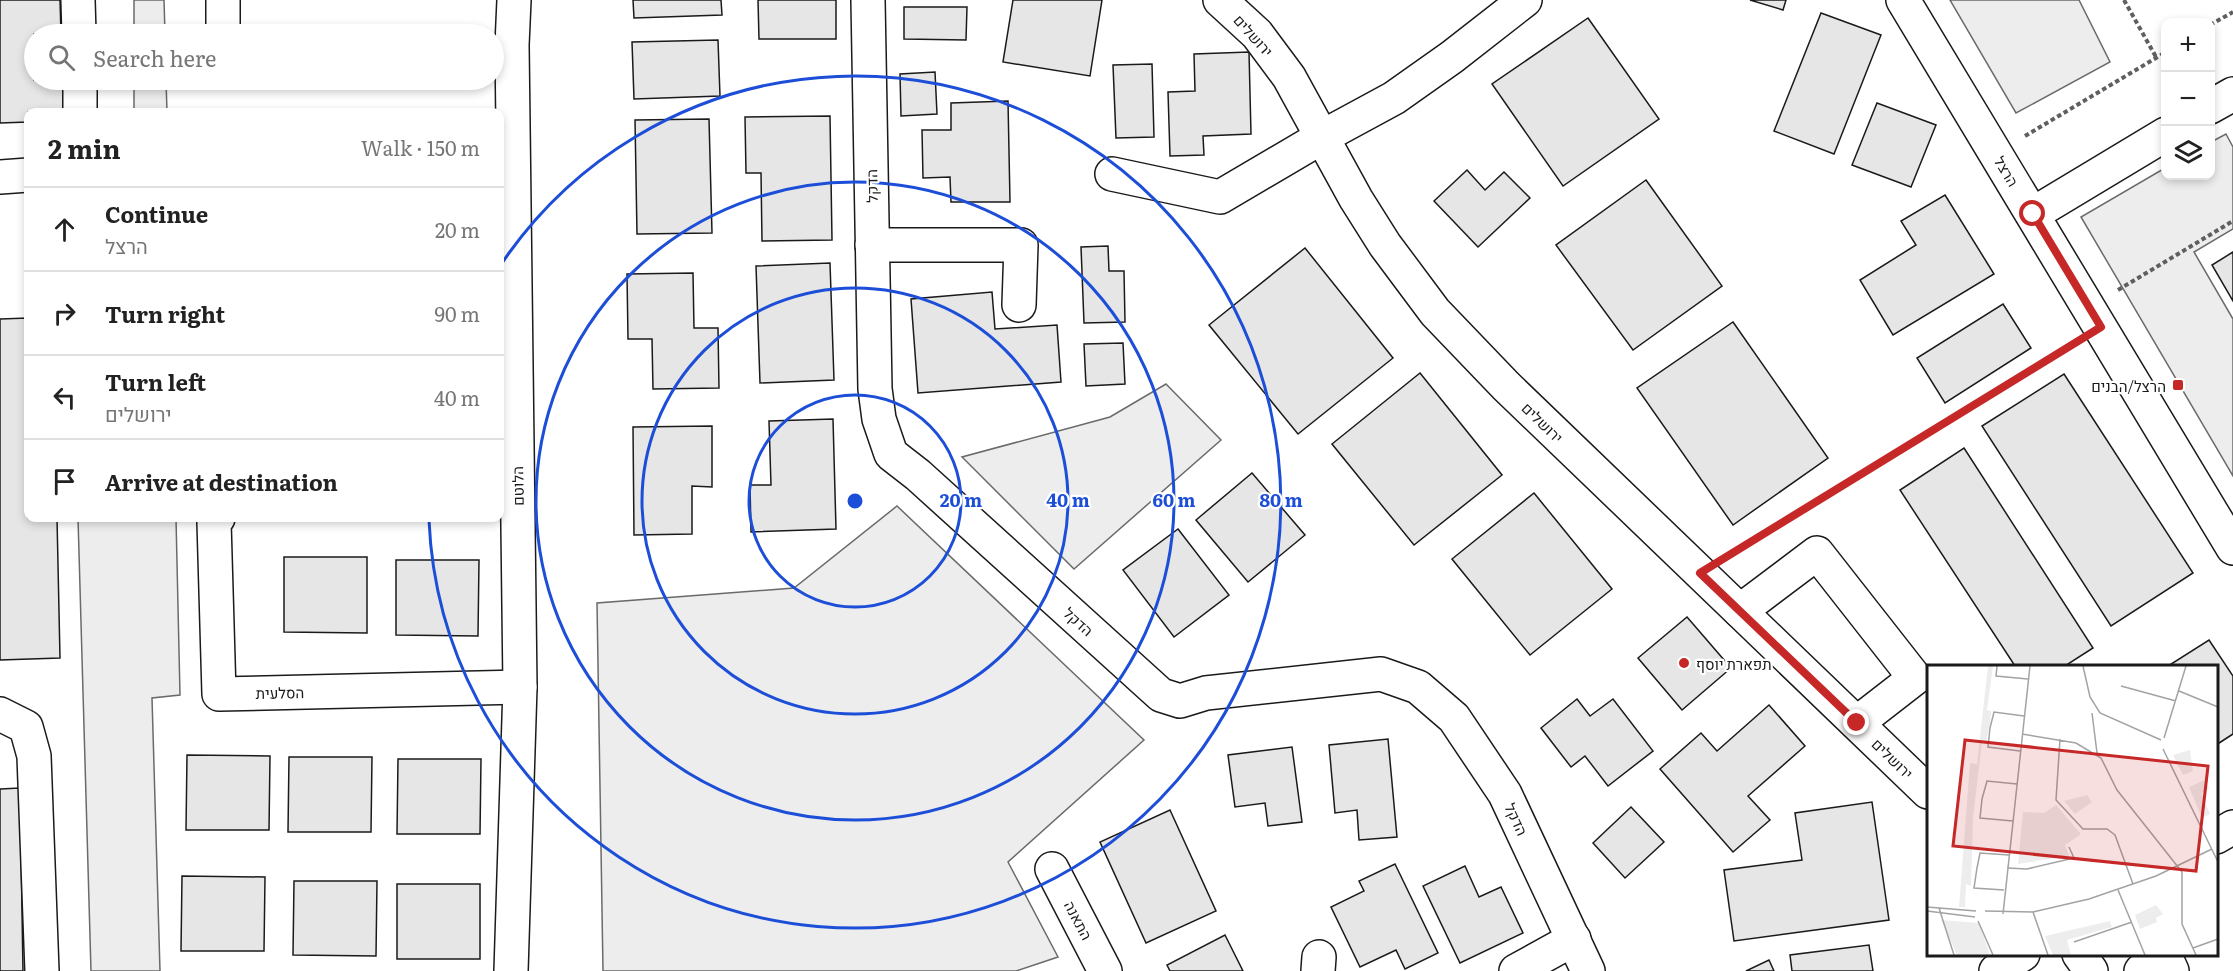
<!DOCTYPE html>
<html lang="en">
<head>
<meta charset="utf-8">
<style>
	:root { --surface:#fff; --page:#f6f6f6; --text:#222; --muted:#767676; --line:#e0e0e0 }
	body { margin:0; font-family:Literata,Heebo,serif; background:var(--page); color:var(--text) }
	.controls { position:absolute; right:18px; top:18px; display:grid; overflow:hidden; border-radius:12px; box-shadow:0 3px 9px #0003 }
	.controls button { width:54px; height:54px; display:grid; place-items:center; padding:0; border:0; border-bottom:2px solid var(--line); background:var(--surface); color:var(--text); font:30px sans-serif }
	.stop { position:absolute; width:18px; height:18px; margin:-14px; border:4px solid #c62828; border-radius:50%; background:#fff }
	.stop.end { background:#c62828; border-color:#fff; box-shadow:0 2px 6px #0008 }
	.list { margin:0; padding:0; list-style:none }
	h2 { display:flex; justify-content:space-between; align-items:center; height:78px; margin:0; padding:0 24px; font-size:26px }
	h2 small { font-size:20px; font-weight:400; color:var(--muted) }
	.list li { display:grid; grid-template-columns:39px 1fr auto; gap:18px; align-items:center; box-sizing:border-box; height:84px; padding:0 24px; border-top:2px solid var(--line) }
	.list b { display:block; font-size:22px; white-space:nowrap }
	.list p { margin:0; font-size:20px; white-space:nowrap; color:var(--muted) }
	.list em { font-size:20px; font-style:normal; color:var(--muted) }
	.icon { flex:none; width:33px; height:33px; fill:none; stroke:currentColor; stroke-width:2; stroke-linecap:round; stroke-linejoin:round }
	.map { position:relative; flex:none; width:2233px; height:971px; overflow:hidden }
	.search { position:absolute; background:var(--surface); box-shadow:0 3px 9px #0003; left:24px; top:24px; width:480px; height:66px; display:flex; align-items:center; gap:15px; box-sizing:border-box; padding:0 21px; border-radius:33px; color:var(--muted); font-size:22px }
	.panel { position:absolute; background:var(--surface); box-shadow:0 3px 9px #0003; left:24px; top:108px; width:480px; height:414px; border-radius:12px }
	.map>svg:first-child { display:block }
	.green { fill:#ededed; stroke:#6a6a6a; stroke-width:1.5 }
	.building { fill:#e6e6e6; stroke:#1a1a1a; stroke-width:1.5 }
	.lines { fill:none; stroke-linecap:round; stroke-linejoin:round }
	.minor-casing { stroke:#1a1a1a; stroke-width:36 }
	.path { stroke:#5f5f5f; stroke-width:4; stroke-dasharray:4.5 3; stroke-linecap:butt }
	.minor { stroke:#fff; stroke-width:33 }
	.route { stroke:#c62828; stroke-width:8 }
	.ring { fill:none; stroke:#1d4ed8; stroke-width:3 }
	.poi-dot { fill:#c62828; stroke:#fff; stroke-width:2 }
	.labels { text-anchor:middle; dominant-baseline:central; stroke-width:4.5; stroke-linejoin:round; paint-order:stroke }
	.street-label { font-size:15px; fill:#1a1a1a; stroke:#fff }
	.poi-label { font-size:15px; fill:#1a1a1a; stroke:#fff; text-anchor:end }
	.inset-road { fill:none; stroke:#a3a3a3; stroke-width:1.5 }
	.view { fill:#c62828; fill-opacity:0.15; stroke:#c62828; stroke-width:3 }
	.inset-edge { fill:none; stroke:#1a1a1a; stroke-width:3 }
	.centre { fill:#1d4ed8; stroke:#fff; stroke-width:3 }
	.ring-label { font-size:18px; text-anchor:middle; font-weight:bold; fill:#1d4ed8; stroke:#fff; stroke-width:4.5; stroke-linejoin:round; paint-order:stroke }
</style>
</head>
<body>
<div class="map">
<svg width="2233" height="971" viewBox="0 0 2233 971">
	<rect width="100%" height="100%" fill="#fff"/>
	<g class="green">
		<path d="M 134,0 L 164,0 L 165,34 L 134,34 Z"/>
		<path d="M 1950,0 L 2079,0 L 2110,62 L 2016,113 Z"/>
		<path d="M 134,80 L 166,80 L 167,112 L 134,112 Z"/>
		<path d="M 2226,134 L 2233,147 L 2233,229 L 2194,252 L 2233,319 L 2233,476 L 2081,217 L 2165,168 L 2166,176 L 2210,176 L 2211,142 Z"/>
		<path d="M 1166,384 L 1221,440 L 1074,569 L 962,457 L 1110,417 Z"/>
		<path d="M 897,506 L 1144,740 L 1008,862 L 1058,957 L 1016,971 L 603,971 L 597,603 L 794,588 Z"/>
		<path d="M 78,518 L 176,518 L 180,695 L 152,698 L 160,971 L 91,971 Z"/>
	</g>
	<g class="building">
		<path d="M 0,0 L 60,0 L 61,34 L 34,34 L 34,80 L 63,80 L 64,112 L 28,112 L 28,122 L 0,123 Z"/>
		<path d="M 633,0 L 721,0 L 722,15 L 634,18 Z"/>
		<path d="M 758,0 L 836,0 L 836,39 L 759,39 Z"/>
		<path d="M 1013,0 L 1102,0 L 1090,76 L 1003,62 Z"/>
		<path d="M 1750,0 L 1786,0 L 1783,10 Z"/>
		<path d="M 904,7 L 967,7 L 966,40 L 904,39 Z"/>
		<path d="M 1821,13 L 1881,35 L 1834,154 L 1774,131 Z"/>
		<path d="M 1588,18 L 1659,119 L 1563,186 L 1492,84 Z"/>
		<path d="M 718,40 L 720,96 L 634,99 L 632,42 Z"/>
		<path d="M 1249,52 L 1251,134 L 1203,136 L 1204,155 L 1170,156 L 1168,92 L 1195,91 L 1194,54 Z"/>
		<path d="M 1152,64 L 1154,137 L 1116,138 L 1113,65 Z"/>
		<path d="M 935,72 L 937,114 L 901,116 L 900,74 Z"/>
		<path d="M 1008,101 L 1010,202 L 951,202 L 950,177 L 923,178 L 922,130 L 951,130 L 951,103 Z"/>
		<path d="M 1877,103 L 1936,125 L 1911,187 L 1852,165 Z"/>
		<rect x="184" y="111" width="81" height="1"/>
		<path d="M 293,111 L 373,112 L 293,112 Z"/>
		<path d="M 830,116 L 832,240 L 762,241 L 761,173 L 746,173 L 745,117 Z"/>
		<path d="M 709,119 L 712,233 L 637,234 L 635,120 Z"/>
		<path d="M 1467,170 L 1485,190 L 1504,172 L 1530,198 L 1478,247 L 1434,201 Z"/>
		<path d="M 1646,180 L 1722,286 L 1633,350 L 1556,245 Z"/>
		<path d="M 1945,195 L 1994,274 L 1893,335 L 1860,280 L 1916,245 L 1901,221 Z"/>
		<path d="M 1108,246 L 1109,271 L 1124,271 L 1125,322 L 1084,323 L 1081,247 Z"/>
		<path d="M 1305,248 L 1393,358 L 1298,434 L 1209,325 Z"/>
		<path d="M 2233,252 L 2233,301 L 2212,265 Z"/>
		<path d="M 830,263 L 834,380 L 760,383 L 756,266 Z"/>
		<path d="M 693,273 L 694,328 L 718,328 L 719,388 L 653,389 L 652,339 L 628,339 L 627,274 Z"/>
		<path d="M 992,292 L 995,329 L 1057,325 L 1061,382 L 918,393 L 911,299 Z"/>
		<path d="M 2003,304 L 2031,348 L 1945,403 L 1917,358 Z"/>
		<path d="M 28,318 L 28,518 L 57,518 L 60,658 L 0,660 L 0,319 Z"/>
		<path d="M 1733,322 L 1828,458 L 1733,525 L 1637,388 Z"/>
		<path d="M 1123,343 L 1125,384 L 1086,386 L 1084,344 Z"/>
		<path d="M 1420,373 L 1502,475 L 1414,545 L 1332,444 Z"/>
		<path d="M 2064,374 L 2193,573 L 2111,626 L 1982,426 Z"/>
		<path d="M 833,419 L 836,529 L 751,532 L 750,485 L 771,485 L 769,421 Z"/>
		<path d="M 712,426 L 712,487 L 692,486 L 692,534 L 634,535 L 633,427 Z"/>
		<path d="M 1964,448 L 2093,648 L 2065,666 L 2015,666 L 1900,490 Z"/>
		<path d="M 1252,473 L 1305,535 L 1248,582 L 1196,520 Z"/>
		<path d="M 1534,493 L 1612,589 L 1530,655 L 1452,559 Z"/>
		<rect x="397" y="518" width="83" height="1"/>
		<path d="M 1178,529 L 1229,595 L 1174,637 L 1123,570 Z"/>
		<path d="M 284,557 L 367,557 L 367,633 L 284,632 Z"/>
		<path d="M 396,560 L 479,560 L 478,636 L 396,635 Z"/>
		<path d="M 1687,617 L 1731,668 L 1682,710 L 1638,658 Z"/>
		<path d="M 2209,640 L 2233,676 L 2233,734 L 2216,745 L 2216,666 L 2168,666 Z"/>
		<path d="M 1577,699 L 1590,716 L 1613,699 L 1653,751 L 1608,786 L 1585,756 L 1571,767 L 1541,728 Z"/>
		<path d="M 1769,705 L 1805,746 L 1748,796 L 1770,820 L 1733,852 L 1660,769 L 1701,733 L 1717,751 Z"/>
		<path d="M 1388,739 L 1397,837 L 1359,840 L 1357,810 L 1335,813 L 1329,745 Z"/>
		<path d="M 1292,747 L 1302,822 L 1268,826 L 1265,803 L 1235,807 L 1228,755 Z"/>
		<path d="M 187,755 L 270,756 L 269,830 L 186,830 Z"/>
		<path d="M 289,757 L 372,757 L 371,832 L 288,832 Z"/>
		<path d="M 398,759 L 481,759 L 480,834 L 397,834 Z"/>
		<path d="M 20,788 L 23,971 L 0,971 L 0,789 Z"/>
		<path d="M 1872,802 L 1889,920 L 1734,941 L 1724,870 L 1802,860 L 1795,813 Z"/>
		<path d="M 1631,807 L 1664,842 L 1625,878 L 1593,843 Z"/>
		<path d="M 1170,810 L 1216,911 L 1146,943 L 1100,842 Z"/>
		<path d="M 1395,864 L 1438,953 L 1405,969 L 1396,950 L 1360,967 L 1331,907 L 1364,891 L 1359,881 Z"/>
		<path d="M 1465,866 L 1479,897 L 1501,887 L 1523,933 L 1460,963 L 1423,886 Z"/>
		<path d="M 182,876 L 265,877 L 264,951 L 181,951 Z"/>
		<path d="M 294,881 L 377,881 L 376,956 L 293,955 Z"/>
		<rect x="397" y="884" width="83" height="75"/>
		<path d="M 1225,935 L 1243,971 L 1170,971 L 1167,965 Z"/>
		<path d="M 1869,945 L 1873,971 L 1792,971 L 1790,955 Z"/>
		<path d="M 1769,960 L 1774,971 L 1746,971 Z"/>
	</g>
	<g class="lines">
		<g class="minor-casing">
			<g id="minor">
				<path d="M 78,0 L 79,34"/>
				<path d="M 223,0 L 223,34"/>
				<path d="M 868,0 L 875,389 L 879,419 L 891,454 L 918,475 L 1161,695 L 1180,701 L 1206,693 L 1381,674 L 1418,687 L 1454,718 L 1505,794 L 1588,971"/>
				<path d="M 1220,0 L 1257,34 L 1289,77 L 1356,199 L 1385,245 L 1435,312 L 1506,386 L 1928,792"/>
				<path d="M 1903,0 L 2233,548"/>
				<path d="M 80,80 L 80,112"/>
				<path d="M 2210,107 L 2233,94"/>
				<path d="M 1112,174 L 1220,197 L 1322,137 L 1394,98 L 1452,57 L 1525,0"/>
				<path d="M 0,177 L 28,175"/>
				<path d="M 2033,214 L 2166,134"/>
				<path d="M 872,245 L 1021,245 L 1019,305"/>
				<path d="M 218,518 L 214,522 L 219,694 L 520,687"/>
				<path d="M 1740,611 L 1817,553 L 1915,678 L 1857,723"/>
				<path d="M 0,714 L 26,727 L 34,756 L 42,971"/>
				<path d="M 2216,837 L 2233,827"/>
				<path d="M 1052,869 L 1105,971"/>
				<path d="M 2079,954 L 2091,971"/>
				<path d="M 511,971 L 520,687 L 512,45 L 514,0"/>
				<path d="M 1318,971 L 1319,957"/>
				<path d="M 1516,971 L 1574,939"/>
				<path d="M 1996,971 L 2023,954"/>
				<path d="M 2141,971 L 2166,958 L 2172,971"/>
			</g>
		</g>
		<g class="path">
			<path d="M 2124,0 L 2156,57"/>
			<path d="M 2210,25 L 2233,12"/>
			<path d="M 2025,136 L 2166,52"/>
			<path d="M 2118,290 L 2233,221"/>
			<path d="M 1732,554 L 2070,346"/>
		</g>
		<use href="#minor" class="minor"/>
	</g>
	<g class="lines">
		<path class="route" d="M 1857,723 L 1700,573 L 2101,327 L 2033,214"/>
	</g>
	<g class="ring">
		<circle cx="855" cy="501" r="106"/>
		<circle cx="855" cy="501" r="213"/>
		<circle cx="855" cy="501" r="319"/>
		<path d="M500 266A426 426 0 1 1 429 520"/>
	</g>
	<g class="poi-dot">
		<rect x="2172" y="379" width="12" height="12" rx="3"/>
		<circle cx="1684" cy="663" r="6"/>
	</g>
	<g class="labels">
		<g class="street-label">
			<text transform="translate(1254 35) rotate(48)">ירושלים</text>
			<text transform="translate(2007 171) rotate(59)">הרצל</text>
			<text transform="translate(871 186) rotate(-91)">הדקל</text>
			<text transform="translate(1543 422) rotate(44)">ירושלים</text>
			<text transform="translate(517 486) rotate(-91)">הלוטם</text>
			<text transform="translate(1079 621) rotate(42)">הדקל</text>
			<text transform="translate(280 692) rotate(-1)">הסלעית</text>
			<text transform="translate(1893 758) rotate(44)">ירושלים</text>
			<text transform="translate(1517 819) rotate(65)">הדקל</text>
			<text transform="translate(1079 920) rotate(62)">התאנה</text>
		</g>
		<g class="poi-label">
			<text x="2166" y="385">הרצל/הבנים</text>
			<text x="1696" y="663" text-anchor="start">תפארת יוסף</text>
		</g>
	</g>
	<g transform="translate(1927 665)">
		<rect width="291" height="291" fill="#fff"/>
		<path d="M 61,1 L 66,1 L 60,45 L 64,46 L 63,57 L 59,77 L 55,77 L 46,153 L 44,221 L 39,219 L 38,242 L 32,242 L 43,98 L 50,99 ZM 263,85 L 266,106 L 256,110 L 246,90 ZM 278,115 L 282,124 L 274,128 L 283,149 L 275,153 L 262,122 ZM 160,130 L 165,137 L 148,149 L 137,136 ZM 129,140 L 154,169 L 138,180 L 142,191 L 91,199 L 96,147 L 117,148 ZM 229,240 L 236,249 L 229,253 L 230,257 L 213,264 L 208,250 ZM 14,255 L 52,258 L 63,290 L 30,290 ZM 183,256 L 185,262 L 140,275 L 144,290 L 126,290 L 118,271 Z" fill="#ededed"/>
		<path class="inset-road" d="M 70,1 L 69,11 L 101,14M 156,1 L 163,32 L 173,48 L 234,75M 194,21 L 249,36M 252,26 L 291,42M 165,48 L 170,88M 95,69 L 149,78 L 174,93 L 190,125 L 255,207 L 255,259 L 269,290M 237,73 L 259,1M 133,74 L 129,135 L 156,164 L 180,164 L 188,170 L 206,219M 236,84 L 291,197M 93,86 L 61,82 L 63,63 L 67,47 L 97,51M 86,156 L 53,153 L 55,134 L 60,116 L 90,119M 80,203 L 100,204 L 147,193 L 142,182M 77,225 L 47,223 L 50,203 L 53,188 L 82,190M 191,225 L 218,290M 0,242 L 49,246M 12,243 L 27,290M 0,246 L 48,252M 58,246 L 106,247 L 162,234 L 229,211 L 285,184M 106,247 L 121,290M 76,249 L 103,1M 51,256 L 66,290M 147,277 L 205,257M 266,283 L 291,274"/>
		<path class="view" d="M 38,75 L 281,101 L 269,206 L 26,181 Z"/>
		<rect width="291" height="291" class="inset-edge"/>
	</g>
	<circle cx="855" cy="501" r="9" class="centre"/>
	<g class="ring-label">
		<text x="961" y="507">20 m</text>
		<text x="1068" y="507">40 m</text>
		<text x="1174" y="507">60 m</text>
		<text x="1281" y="507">80 m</text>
	</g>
</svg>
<div class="controls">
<button>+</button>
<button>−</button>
<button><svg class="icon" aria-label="layers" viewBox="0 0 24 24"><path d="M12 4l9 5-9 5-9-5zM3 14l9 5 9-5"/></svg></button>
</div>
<div class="stop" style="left:2033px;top:214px"></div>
<div class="stop end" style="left:1857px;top:723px"></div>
<div class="search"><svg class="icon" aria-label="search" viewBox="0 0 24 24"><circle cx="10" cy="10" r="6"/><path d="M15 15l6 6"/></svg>Search here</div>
<section class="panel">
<h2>2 min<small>Walk · 150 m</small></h2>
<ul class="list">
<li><svg class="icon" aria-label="ahead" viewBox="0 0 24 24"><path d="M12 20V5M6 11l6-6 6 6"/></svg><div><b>Continue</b><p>הרצל</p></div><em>20 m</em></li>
<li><svg class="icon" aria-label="right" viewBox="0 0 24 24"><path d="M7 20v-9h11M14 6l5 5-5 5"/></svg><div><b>Turn right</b></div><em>90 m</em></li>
<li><svg class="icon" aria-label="left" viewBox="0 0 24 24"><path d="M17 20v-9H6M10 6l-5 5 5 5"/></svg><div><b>Turn left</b><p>ירושלים</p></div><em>40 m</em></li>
<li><svg class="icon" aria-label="arrive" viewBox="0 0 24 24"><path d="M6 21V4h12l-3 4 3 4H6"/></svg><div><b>Arrive at destination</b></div></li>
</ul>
</section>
</div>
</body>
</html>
